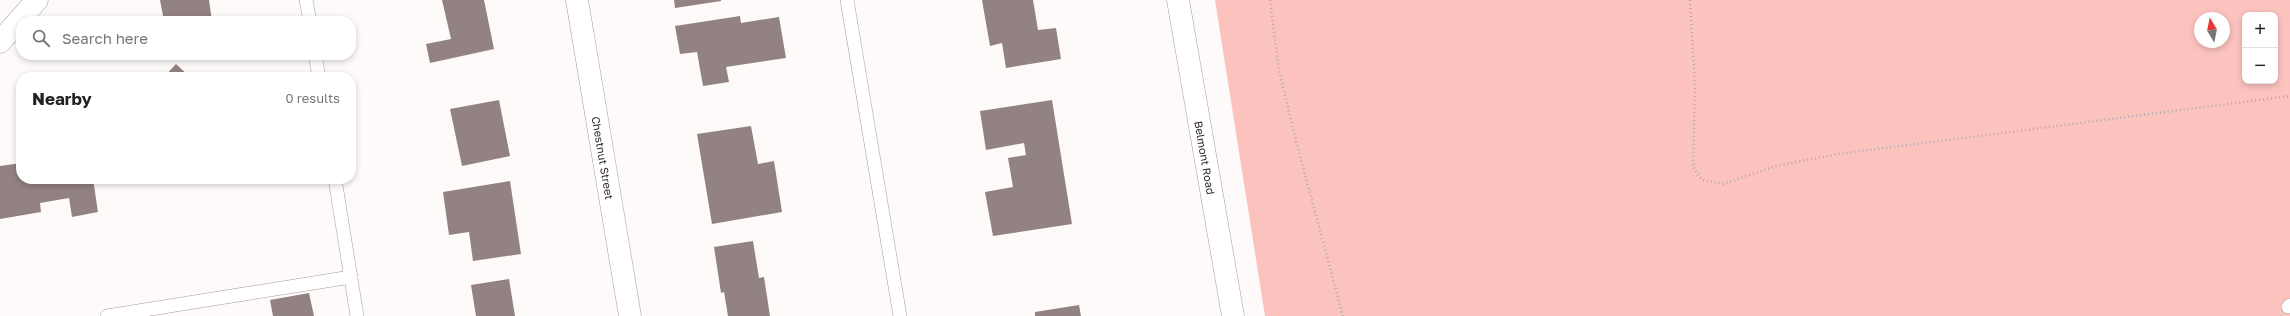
<!DOCTYPE html>
<html lang="en">
<head>
<meta charset="utf-8">
<style>
	:root { --surface:#fff; --page:#f2f2f2; --text:#222; --muted:#767676; --line:#e0e0e0 }
	body { margin:0; font-family:"Golos Text",sans-serif; background:var(--page); color:var(--text) }
	.controls { position:absolute; right:12px; top:12px; display:grid; overflow:hidden; border-radius:8px; box-shadow:0 2px 6px #0003 }
	.controls button { width:36px; height:36px; display:grid; place-items:center; padding:0; border:0; border-bottom:1px solid var(--line); background:var(--surface); color:var(--text); font:20px sans-serif }
	.compass { position:absolute; left:2194px; top:12px; width:36px; height:36px; border-radius:50%; background:var(--surface); box-shadow:0 2px 6px #0003; rotate:350deg }
	.list { margin:0; padding:0; list-style:none }
	h2 { display:flex; justify-content:space-between; align-items:center; height:52px; margin:0; padding:0 16px; font-size:17px }
	h2 small { font-size:13px; font-weight:400; color:var(--muted) }
	.icon { flex:none; width:22px; height:22px; fill:none; stroke:currentColor; stroke-width:2; stroke-linecap:round; stroke-linejoin:round }
	.map { position:relative; flex:none; width:2290px; height:316px; overflow:hidden }
	.search { position:absolute; background:var(--surface); box-shadow:0 2px 6px #0003; left:16px; top:16px; width:340px; height:44px; display:flex; align-items:center; gap:10px; box-sizing:border-box; padding:0 14px; border-radius:16px; color:var(--muted); font-size:15px }
	.panel { position:absolute; background:var(--surface); box-shadow:0 2px 6px #0003; left:16px; top:72px; width:340px; height:112px; border-radius:16px }
	.map>svg:first-child { display:block }
	.green { fill:#fbc2be; fill-rule:evenodd }
	.building { fill:#928281 }
	.lines { fill:none; stroke-linecap:round; stroke-linejoin:round }
	.service-casing { stroke:#ab9a99; stroke-width:14 }
	.minor-casing { stroke:#ab9a99; stroke-width:23 }
	.tertiary-casing { stroke:#ab9a99; stroke-width:23 }
	.path { stroke:#afaaaa; stroke-width:2.5; stroke-dasharray:1 3; stroke-linecap:butt }
	.service { stroke:#fff; stroke-width:13 }
	.minor { stroke:#fff; stroke-width:22 }
	.tertiary { stroke:#fff; stroke-width:22 }
	.labels { text-anchor:middle; dominant-baseline:central; stroke-width:3; stroke-linejoin:round; paint-order:stroke }
	.street-label { font-size:11px; fill:#342d2d; stroke:#fff }
</style>
</head>
<body>
<div class="map">
<svg width="2290" height="316" viewBox="0 0 2290 316">
	<rect width="100%" height="100%" fill="#fefafa"/>
	<path class="green" d="M 1215,0 L 2290,0 L 2290,316 L 1265,316 ZM 2245,15 L 2275,15 L 2275,81 L 2245,81 ZM 2200,18 L 2224,18 L 2224,42 L 2200,42 Z"/>
	<g class="building">
		<path d="M 160,0 L 209,0 L 212,21 L 164,21 Z"/>
		<path d="M 442,0 L 484,0 L 494,49 L 430,63 L 426,44 L 451,39 Z"/>
		<path d="M 674,0 L 721,0 L 721,1 L 675,8 Z"/>
		<path d="M 982,0 L 1033,0 L 1038,30 L 1056,28 L 1061,59 L 1006,68 L 1002,43 L 990,46 Z"/>
		<path d="M 740,16 L 741,23 L 779,17 L 786,58 L 726,67 L 729,82 L 703,86 L 697,52 L 680,54 L 675,26 Z"/>
		<path d="M 176,64 L 190,77 L 164,77 Z"/>
		<path d="M 499,100 L 510,156 L 462,166 L 450,109 Z"/>
		<path d="M 1052,100 L 1072,224 L 993,236 L 985,192 L 1013,187 L 1008,158 L 1026,155 L 1024,143 L 986,150 L 980,111 Z"/>
		<path d="M 751,126 L 758,164 L 774,161 L 782,212 L 712,224 L 697,134 Z"/>
		<path d="M 21,163 L 21,179 L 93,179 L 98,212 L 72,217 L 69,198 L 40,203 L 41,212 L 0,219 L 0,166 Z"/>
		<path d="M 510,181 L 521,254 L 473,261 L 469,232 L 449,235 L 443,192 Z"/>
		<path d="M 753,241 L 759,278 L 764,277 L 770,316 L 728,316 L 724,292 L 721,293 L 714,247 Z"/>
		<path d="M 509,279 L 515,316 L 476,316 L 471,285 Z"/>
		<path d="M 309,293 L 314,316 L 273,316 L 270,300 Z"/>
		<path d="M 1079,305 L 1081,316 L 1035,316 L 1035,312 Z"/>
	</g>
	<g class="lines">
		<g class="service-casing">
			<g id="service">
				<path d="M 306,0 L 310,21"/>
				<path d="M 847,0 L 900,316"/>
				<path d="M 315,55 L 319,77"/>
				<path d="M 335,179 L 357,316"/>
				<path d="M 2288,307 L 2290,305"/>
				<path d="M 107,316 L 351,277"/>
			</g>
		</g>
		<g class="minor-casing">
			<g id="minor">
				<path id="s1" d="M 577,0 L 630,316"/>
				<path d="M 0,42 L 37,0"/>
			</g>
		</g>
		<g class="tertiary-casing">
			<g id="tertiary">
				<path id="s2" d="M 1178,0 L 1233,316"/>
			</g>
		</g>
		<g class="path">
			<path d="M 1270,0 L 1279,70 L 1295,137 L 1343,316"/>
			<path d="M 1690,0 L 1695,87 L 1693,167 L 1702,180 L 1723,184 L 1776,166 L 1838,154 L 2290,96"/>
		</g>
		<use href="#service" class="service"/>
		<use href="#minor" class="minor"/>
		<use href="#tertiary" class="tertiary"/>
	</g>
	<g class="labels">
		<g class="street-label">
			<text stroke="none"><textPath href="#s1" startOffset="160">Chestnut Street</textPath></text>
			<text stroke="none"><textPath href="#s2" startOffset="160">Belmont Road</textPath></text>
		</g>
	</g>
</svg>
<div class="controls">
<button>+</button>
<button>−</button>
</div>
<svg class="compass" viewBox="-18 -18 36 36"><path d="M0-13l5 13h-10z" fill="#e53935"/><path d="M0 13l5-13h-10z" fill="#767676"/></svg>
<div class="search"><svg class="icon" aria-label="search" viewBox="0 0 24 24"><circle cx="10" cy="10" r="6"/><path d="M15 15l6 6"/></svg>Search here</div>
<section class="panel">
<h2>Nearby<small>0 results</small></h2>
<ul class="list">
</ul>
</section>
</div>
</body>
</html>
